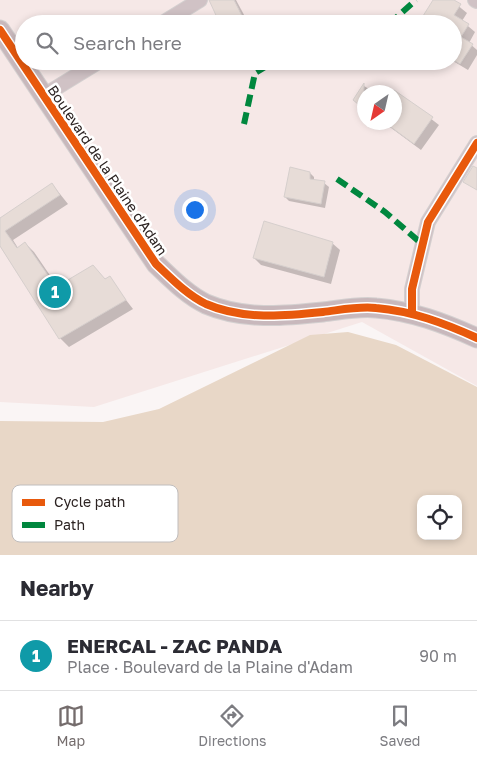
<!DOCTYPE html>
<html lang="en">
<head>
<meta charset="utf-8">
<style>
	:root { --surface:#fff; --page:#f2f2f3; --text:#2b2b33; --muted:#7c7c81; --line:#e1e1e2; --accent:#746c6c }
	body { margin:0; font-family:"Golos Text",sans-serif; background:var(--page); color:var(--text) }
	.controls { position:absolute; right:15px; bottom:15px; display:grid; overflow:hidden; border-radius:10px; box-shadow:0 2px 8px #0003 }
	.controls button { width:45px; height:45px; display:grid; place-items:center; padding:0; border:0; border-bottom:1px solid var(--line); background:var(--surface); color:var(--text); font:25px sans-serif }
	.compass { position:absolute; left:357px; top:85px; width:45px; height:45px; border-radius:50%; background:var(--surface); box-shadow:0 2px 8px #0003; rotate:214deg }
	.you { position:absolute; left:194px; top:209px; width:18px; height:18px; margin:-12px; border:4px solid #fff; border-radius:50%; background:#1a73e8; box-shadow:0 0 0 8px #1a73e833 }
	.badge { display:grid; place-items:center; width:32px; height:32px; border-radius:50%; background:var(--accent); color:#fff; font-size:16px; font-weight:700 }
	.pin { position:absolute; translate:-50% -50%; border:2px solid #fff; box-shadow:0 1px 5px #0006 }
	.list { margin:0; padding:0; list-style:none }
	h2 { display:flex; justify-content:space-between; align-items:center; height:65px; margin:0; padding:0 20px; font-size:21px }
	h2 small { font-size:16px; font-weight:400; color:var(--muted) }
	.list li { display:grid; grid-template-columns:32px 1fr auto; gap:15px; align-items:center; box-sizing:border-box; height:70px; padding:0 20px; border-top:1px solid var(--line) }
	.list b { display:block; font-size:19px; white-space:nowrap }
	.list p { margin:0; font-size:16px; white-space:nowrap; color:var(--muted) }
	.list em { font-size:16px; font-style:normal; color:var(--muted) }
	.icon { flex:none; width:28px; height:28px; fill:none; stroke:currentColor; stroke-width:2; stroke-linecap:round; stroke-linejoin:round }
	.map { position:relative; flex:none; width:477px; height:555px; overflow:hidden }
	.search { position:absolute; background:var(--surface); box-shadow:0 2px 8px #0003; left:15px; right:15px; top:15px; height:55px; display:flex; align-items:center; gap:12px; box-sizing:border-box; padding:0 18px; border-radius:28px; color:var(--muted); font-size:19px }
	.sheet { height:135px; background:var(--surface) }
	nav { display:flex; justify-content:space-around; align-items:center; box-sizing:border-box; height:70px; border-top:1px solid var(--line); background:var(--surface); font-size:14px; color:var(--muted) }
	nav a { display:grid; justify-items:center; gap:2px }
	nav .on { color:var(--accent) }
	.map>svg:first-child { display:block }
	.built { fill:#f6e8e7; fill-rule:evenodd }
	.green { fill:#e8d7c7; fill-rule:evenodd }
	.shadow { fill:#0003 }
	.building { fill:#e7dcd7; stroke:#d6cfcd }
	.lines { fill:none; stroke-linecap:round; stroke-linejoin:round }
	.street-casing { stroke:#d4d0d0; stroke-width:16 }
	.secondary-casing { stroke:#d4d0d0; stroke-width:21 }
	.street { stroke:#d0c2c5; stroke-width:14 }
	.secondary { stroke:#c8b8bc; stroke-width:19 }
	.quiet { stroke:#00873e; stroke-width:6; stroke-dasharray:12 6; stroke-linecap:butt }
	.cycleway-casing { stroke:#fff; stroke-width:11 }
	.cycleway { stroke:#e8590c; stroke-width:8 }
	.labels { text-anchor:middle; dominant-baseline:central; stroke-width:5; stroke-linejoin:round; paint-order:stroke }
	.street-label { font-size:14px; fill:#2c2322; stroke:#fff }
	.key { fill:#fff; stroke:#c0bdbd; stroke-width:1 }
	.key-label { font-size:14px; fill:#2c2322 }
</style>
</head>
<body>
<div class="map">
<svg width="477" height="555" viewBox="0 0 477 555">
	<rect width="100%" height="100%" fill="#faf5f5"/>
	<path class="built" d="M 0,0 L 477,0 L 477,386 L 362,322 L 94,407 L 0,402 ZM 24,24 L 453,24 L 453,61 L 24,61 ZM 364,92 L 394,92 L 394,122 L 364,122 Z"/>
	<path class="green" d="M 348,332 L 396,345 L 477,387 L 477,555 L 0,555 L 0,421 L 103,422 L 159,409 L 310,335 ZM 421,499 L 458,499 L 458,536 L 421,536 Z"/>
	<g class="shadow">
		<path d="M 216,0 L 236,0 L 249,24 L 222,24 Z"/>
		<path d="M 434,0 L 451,0 L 467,13 L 462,21 L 475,32 L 469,43 L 477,50 L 477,55 L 468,70 L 453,61 L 453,24 Z"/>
		<path d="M 364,86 L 374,92 L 364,92 L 364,109 L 354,100 Z"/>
		<path d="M 394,90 L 439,125 L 421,150 L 383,122 L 394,122 Z"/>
		<path d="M 310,173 L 314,177 L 314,181 L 324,183 L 329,187 L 325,208 L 289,201 L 285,197 Z"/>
		<path d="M 52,184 L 68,204 L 13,240 L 18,248 L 25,243 L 34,252 L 58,287 L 109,278 L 133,309 L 69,347 L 60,338 L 0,246 L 0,219 Z"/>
		<path d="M 332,243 L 340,250 L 331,284 L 261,265 L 254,258 Z"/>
	</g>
	<g class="building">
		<path d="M 209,0 L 234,0 L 246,24 L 220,24 Z"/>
		<path d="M 433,0 L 454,0 L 461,4 L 454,15 L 469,24 L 461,37 L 473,44 L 460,64 L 453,60 L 453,24 L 418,24 Z"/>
		<path d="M 364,83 L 364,109 L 353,100 Z"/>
		<path d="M 394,90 L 433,117 L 414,144 L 384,122 L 394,122 Z"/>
		<path d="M 473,166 L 477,168 L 477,190 L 463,182 Z"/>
		<path d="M 290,167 L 310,172 L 310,179 L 325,181 L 321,204 L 284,197 Z"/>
		<path d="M 52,183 L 60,195 L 5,231 L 17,248 L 25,242 L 56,287 L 93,265 L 105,279 L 110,276 L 126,300 L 59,339 L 0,246 L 0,218 Z"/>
		<path d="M 264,221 L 333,242 L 324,277 L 253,258 Z"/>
	</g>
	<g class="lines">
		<g class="street-casing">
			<g id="street">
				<path d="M 475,0 L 477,1"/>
				<path d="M 161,24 L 200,0"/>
				<path d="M 43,96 L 100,61"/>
				<path d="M 412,313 L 412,289 L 428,222 L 477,143"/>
			</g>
		</g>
		<g class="secondary-casing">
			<path id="secondary" d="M 0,30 L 156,264 C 171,278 187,295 206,304 C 243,320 284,316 323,312 C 340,310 359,306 376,308 C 412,311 444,323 477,338"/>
		</g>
		<use href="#street" class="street"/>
		<use href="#secondary" class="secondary"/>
		<g class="quiet">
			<path d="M 389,24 L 416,0"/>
			<path d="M 244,124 L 255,73 L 275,61"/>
			<path d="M 337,179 L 385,212 L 422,244"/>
		</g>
		<g class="cycleway-casing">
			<g id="cycleway">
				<path d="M 0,30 L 156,264 C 171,278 187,295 206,304 C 243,320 284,316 323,312 C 340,310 359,306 376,308 C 412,311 444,323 477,338"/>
				<path d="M 412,313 L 412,289 L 428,222 L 477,143"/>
			</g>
		</g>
		<use href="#cycleway" class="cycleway"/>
	</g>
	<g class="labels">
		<g class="street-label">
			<text transform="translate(108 170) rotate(56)">Boulevard de la Plaine d'Adam</text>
		</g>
	</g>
	<rect x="12" y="485" width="166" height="57" rx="8" class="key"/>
	<rect x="22" y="499" width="23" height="7" fill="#e8590c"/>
	<rect x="22" y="522" width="23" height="6" fill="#00873e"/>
	<g class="key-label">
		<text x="54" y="507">Cycle path</text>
		<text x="54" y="530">Path</text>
	</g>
</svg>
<div class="controls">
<button><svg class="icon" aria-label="locate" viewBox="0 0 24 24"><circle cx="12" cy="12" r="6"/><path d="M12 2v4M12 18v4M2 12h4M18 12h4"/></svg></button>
</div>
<svg class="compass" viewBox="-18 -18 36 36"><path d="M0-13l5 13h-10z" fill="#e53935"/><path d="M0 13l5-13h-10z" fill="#7c7c81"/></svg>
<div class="you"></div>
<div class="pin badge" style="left:55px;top:292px;background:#0f9aa8">1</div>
<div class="search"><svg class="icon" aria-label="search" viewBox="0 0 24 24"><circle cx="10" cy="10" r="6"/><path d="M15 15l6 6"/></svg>Search here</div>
</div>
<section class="sheet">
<h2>Nearby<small></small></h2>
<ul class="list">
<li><span class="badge" style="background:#0f9aa8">1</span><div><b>ENERCAL - ZAC PANDA</b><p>Place · Boulevard de la Plaine d'Adam</p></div><em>90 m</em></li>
</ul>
</section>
<nav>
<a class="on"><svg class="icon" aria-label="map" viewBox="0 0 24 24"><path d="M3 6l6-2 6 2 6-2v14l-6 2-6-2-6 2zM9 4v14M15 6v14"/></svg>Map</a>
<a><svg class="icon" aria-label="directions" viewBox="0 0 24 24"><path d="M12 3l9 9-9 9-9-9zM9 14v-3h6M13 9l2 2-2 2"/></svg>Directions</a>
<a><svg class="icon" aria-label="saved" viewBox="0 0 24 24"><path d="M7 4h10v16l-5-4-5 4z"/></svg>Saved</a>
</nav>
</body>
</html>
